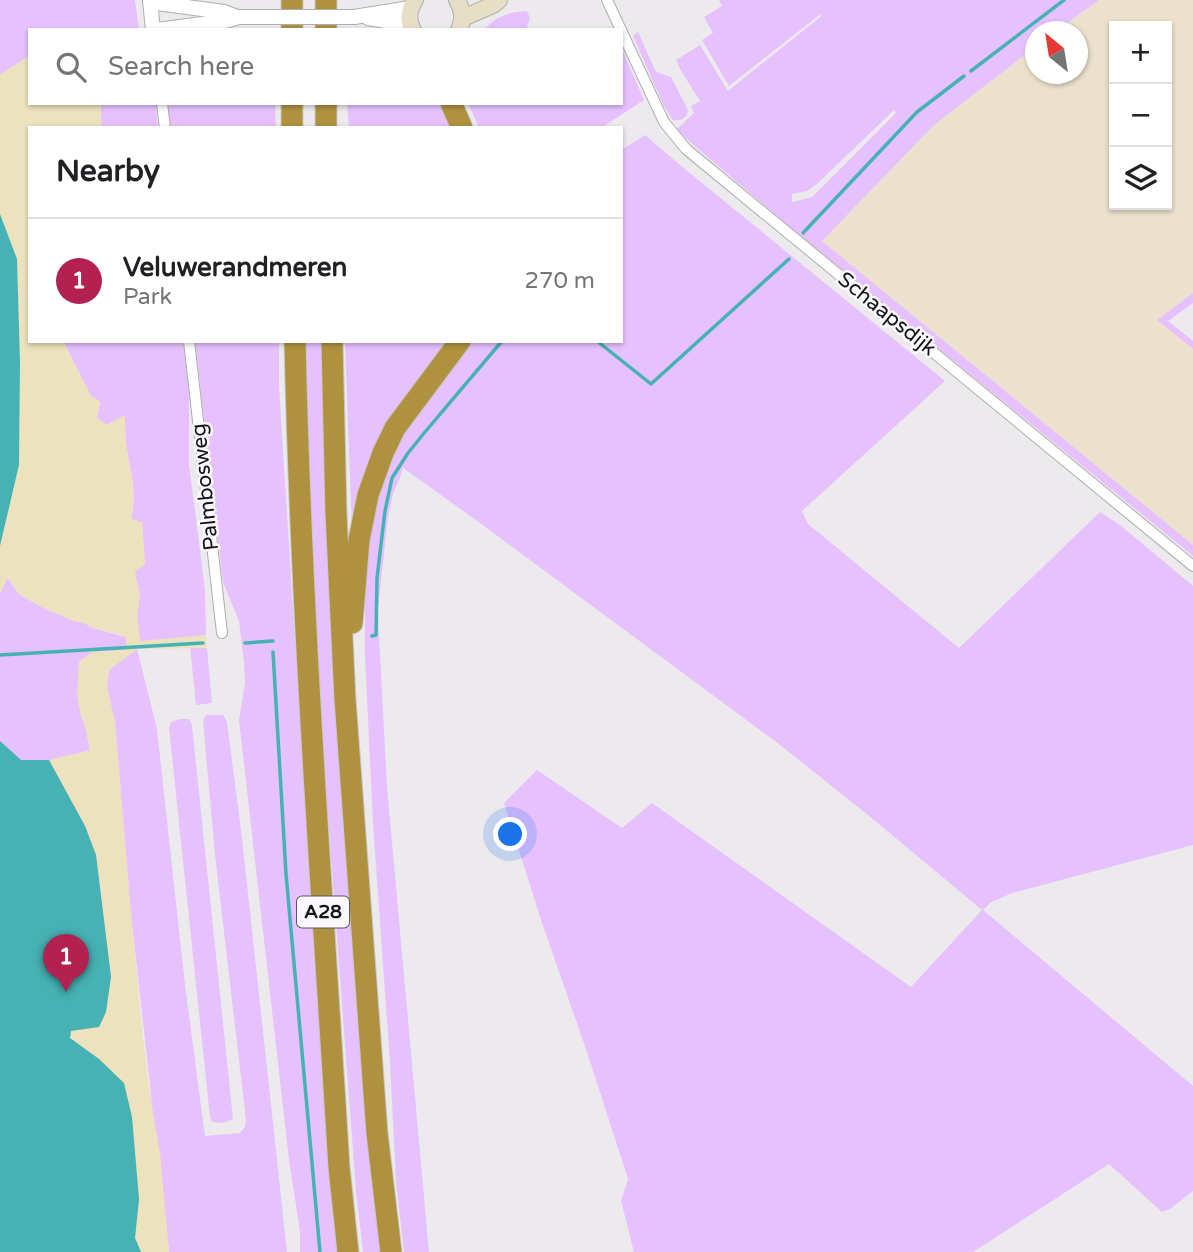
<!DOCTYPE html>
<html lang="en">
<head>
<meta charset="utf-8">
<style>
	:root { --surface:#fff; --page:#f2f2f2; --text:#202124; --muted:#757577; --line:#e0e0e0; --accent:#b22150 }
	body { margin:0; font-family:"Varela Round",sans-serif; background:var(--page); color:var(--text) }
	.controls { position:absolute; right:21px; top:21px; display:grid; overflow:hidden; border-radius:0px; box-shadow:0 2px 5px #0004 }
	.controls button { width:63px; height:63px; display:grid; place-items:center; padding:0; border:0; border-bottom:2px solid var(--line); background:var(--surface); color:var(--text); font:35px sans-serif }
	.compass { position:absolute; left:1025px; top:21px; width:63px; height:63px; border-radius:50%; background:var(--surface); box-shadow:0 2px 5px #0004; rotate:330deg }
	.you { position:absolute; left:511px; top:835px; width:24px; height:24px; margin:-18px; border:5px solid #fff; border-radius:50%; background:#1a73e8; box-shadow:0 0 0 10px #1a73e833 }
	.badge { display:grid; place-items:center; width:46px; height:46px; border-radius:50%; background:var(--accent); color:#fff; font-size:23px; font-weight:700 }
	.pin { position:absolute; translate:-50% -58px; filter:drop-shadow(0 2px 4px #0008) }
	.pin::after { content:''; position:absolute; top:37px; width:24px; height:21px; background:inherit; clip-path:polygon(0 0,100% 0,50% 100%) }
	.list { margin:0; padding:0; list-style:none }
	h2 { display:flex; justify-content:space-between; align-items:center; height:91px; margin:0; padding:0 28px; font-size:30px }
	h2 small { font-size:23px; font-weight:400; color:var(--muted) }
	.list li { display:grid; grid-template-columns:46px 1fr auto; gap:21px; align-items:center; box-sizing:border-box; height:126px; padding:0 28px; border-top:2px solid var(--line) }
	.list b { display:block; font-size:26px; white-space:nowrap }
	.list p { margin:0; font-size:23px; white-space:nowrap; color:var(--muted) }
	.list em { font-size:23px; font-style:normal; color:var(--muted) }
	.icon { flex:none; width:38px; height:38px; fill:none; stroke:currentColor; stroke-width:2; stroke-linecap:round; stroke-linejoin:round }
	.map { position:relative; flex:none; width:1193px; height:1252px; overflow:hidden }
	.search { position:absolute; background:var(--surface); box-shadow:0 2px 5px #0004; left:28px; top:28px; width:595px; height:77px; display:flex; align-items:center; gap:18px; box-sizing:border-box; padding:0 24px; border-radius:0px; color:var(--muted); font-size:26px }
	.panel { position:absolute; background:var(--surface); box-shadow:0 2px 5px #0004; left:28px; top:126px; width:595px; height:217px; border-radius:0px }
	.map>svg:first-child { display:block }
	.industrial { fill:#ebe1cc; fill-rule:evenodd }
	.green { fill:#e6c1fe; fill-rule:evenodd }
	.sand { fill:#ece2bd }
	.water { fill:#46b2b3 }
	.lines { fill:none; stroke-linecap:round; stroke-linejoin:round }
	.stream { stroke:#46b2b3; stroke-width:3.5 }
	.minor-casing { stroke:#afadb0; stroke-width:12 }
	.tertiary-casing { stroke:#afadb0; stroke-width:16 }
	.secondary-casing { stroke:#afadb0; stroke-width:18 }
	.motorway-casing { stroke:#c7c7c7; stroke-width:23 }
	.minor { stroke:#fff; stroke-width:10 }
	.tertiary { stroke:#fff; stroke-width:14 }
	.secondary { stroke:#e7dec6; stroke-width:16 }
	.motorway { stroke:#af9140; stroke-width:21 }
	.tertiary-bridge-casing { stroke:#afadb0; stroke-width:16; stroke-linecap:butt }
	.tertiary-bridge { stroke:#fff; stroke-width:14 }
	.labels { text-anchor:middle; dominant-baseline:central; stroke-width:5; stroke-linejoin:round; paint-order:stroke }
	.shield { fill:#faf8fc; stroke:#5a585a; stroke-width:2 }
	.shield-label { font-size:19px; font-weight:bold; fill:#151415 }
	.street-label { font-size:21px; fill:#151415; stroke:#faf8fc }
</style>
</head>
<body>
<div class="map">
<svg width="1193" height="1252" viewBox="0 0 1193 1252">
	<rect width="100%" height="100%" fill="#edeaee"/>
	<path class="industrial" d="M 1099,0 L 1193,0 L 1193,293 L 1157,320 L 1193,349 L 1193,545 L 822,241 L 934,125 L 1035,47 L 1036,74 L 1078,74 L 1078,32 L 1056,31 ZM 1114,26 L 1167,26 L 1167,205 L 1114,205 Z"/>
	<g class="green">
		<path d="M 0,0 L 135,0 L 139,30 L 30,30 L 30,55 L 0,75 Z"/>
		<path d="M 719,0 L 1099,0 L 1056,31 L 1036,32 L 1035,47 L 934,125 L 822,241 L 1193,545 L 1193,556 L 804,239 L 690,142 L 677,129 L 694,113 L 691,106 L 700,101 L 680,69 L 676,60 L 700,45 L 728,91 L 820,17 L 822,13 L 729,86 L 702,40 L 713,33 L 704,17 L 722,6 ZM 894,110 L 896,113 L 812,197 L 792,202 L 792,194 L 807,191 L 817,184 Z"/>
		<path d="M 527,11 L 530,18 L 526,30 L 484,30 C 495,16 510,12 527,11 Z"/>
		<path d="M 638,32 L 656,72 L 671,77 L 688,110 C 687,119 681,121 673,120 L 663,104 L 633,36 Z"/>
		<path d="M 621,47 L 644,100 L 601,128 L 479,128 L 468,103 L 621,103 Z"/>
		<path d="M 101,103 L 156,103 L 158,128 L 101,128 Z"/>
		<path d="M 168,103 L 275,103 L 276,128 L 170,128 Z"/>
		<path d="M 347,103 L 447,103 L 458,128 L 349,128 Z"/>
		<path d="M 645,135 L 680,165 L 945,381 L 802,511 L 808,524 L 959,648 L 1100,512 L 1120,525 L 1193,586 L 1193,845 L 1012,893 L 990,903 L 983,910 L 1193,1086 L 1193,1191 L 1170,1209 L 1162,1212 L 1109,1164 L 973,1252 L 634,1252 L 621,1201 L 628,1179 L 587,1052 L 542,923 L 504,803 L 537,770 L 622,828 L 652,803 L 911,987 L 982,910 L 868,815 L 775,741 L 469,515 L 403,468 L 401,475 L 393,494 L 388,517 L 378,609 L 379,635 L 387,787 L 429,1252 L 404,1252 L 396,1182 L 390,1062 L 373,824 L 365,656 L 365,585 L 372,507 L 393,450 L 422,402 L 471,341 L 621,341 L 621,150 Z"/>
		<path d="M 1193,293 L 1193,303 L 1168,321 L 1193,341 L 1193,349 L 1157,320 Z"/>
		<path d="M 63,341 L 183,341 L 189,390 L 189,464 L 205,590 L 206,635 L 140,642 L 137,616 L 140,596 L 134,571 L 145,565 L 142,523 L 131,519 C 137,491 131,476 127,450 C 125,439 125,427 125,416 L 106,425 L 97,418 L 100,402 L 91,396 Z"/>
		<path d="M 195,341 L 279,341 L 279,386 L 312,915 L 340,1252 L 300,1252 L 300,1231 L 289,1160 L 239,720 L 245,683 L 244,663 L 239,621 L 223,582 Z"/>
		<path d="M 304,341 L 324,341 L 385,1252 L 363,1252 L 356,1191 L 315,644 Z"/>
		<path d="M 345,341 L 454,341 L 402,408 L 353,560 Z"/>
		<path d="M 7,577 L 19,594 L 42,607 L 74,621 L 84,623 L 93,628 L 126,637 L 127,650 L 93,652 L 80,712 L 86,729 L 90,751 L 50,760 L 93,820 L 134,1042 L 152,1103 L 131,915 L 115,723 L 107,687 L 109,670 L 137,649 L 157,729 L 185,985 L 205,1136 L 240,1133 L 245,1127 L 246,1120 L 215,855 L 203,721 L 206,715 L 223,715 L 227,722 L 242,838 L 287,1252 L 169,1252 L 165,1213 L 167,1252 L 0,1252 L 0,594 Z"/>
		<path d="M 190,647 L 207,648 L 212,703 L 196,705 Z"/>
		<path d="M 180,719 L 189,719 L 192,725 L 233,1119 L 223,1123 L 212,1122 L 210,1117 L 169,728 L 171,722 Z"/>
	</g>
	<path class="sand" d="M 30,55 L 30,103 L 101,103 L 101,128 L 30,128 L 30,341 L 63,341 L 91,396 L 100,402 L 97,418 L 107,425 L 125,415 C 125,427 125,438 127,450 C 131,476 137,491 131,518 L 142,523 L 145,565 L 135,571 L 140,596 L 137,616 L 140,641 L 206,635 L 207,648 L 137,649 L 109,670 L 107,687 L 115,723 L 131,915 L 143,1038 L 150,1095 L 160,1153 L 169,1252 L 141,1252 L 135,1238 L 139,1199 L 135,1161 L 99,1059 L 70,1038 L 71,1031 L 111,977 L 96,855 L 85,826 L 49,760 L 90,750 L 86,729 L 80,712 L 77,695 L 79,662 L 92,652 L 127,650 L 126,637 L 118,634 L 93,628 L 84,623 L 74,621 L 42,607 L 19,594 L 8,577 L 0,594 L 0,546 L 19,465 L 20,362 L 17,259 L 0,214 L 0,75 Z"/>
	<g class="water">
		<path d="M 0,214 L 17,259 L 20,362 L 19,465 L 0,546 Z"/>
		<path d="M 0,741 L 21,760 L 49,760 L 85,826 L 96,855 L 111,977 L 106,1012 L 99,1027 L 71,1031 L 70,1038 L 99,1059 L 124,1083 L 132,1117 L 139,1199 L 135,1238 L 141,1252 L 0,1252 Z"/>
	</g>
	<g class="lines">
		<g class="stream">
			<path d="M 971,71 L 1064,0"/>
			<path d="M 803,233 L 917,112 L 964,76"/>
			<path d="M 597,341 L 651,384 L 789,259"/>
			<path d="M 372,636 L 376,635 L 377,578 L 385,511 L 392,478 L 408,453 L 425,432 L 502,341"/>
			<path d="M 245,643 L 273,641"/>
			<path d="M 273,652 L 286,874 L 320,1252"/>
			<path d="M 0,655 L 203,643"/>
		</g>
		<g class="minor-casing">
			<g id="minor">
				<path d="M 607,0 L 621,30"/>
				<path d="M 621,30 L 664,122 L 686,149 L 1193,566"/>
				<path d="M 162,103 L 165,128"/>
				<path d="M 189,341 L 222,633"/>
			</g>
		</g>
		<g class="tertiary-casing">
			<g id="tertiary">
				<path d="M 150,0 L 153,30"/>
				<path d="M 150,2 L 224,12 L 237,17"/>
				<path d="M 354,17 L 410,8"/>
				<path d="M 368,18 L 410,25"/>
				<path d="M 157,30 L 225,21 L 239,17 L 272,17"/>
			</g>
		</g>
		<g class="secondary-casing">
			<g id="secondary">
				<path d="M 457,0 C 463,10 464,19 459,30"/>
				<path d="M 463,18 L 493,5 L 499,0"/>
				<path d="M 413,30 C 407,19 409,10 415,0"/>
			</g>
		</g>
		<g class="motorway-casing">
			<g id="motorway">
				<path d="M 292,0 L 292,30"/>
				<path d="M 326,30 L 326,0"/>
				<path d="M 292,103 L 292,128"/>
				<path d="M 326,103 L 326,128"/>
				<path d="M 451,103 L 462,128"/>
				<path d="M 295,341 C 301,617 322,892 339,1167 L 348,1252"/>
				<path d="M 332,341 L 336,513 L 345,699 L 377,1133 L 391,1252"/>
				<path d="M 352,623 L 359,540 L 368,495 L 383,453 L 395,428 L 460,341"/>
			</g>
		</g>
		<use href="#minor" class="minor"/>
		<use href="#tertiary" class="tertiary"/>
		<use href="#secondary" class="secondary"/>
		<use href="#motorway" class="motorway"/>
		<g class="tertiary-bridge-casing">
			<path id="tertiary-bridge" d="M 272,17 L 354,17"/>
		</g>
		<use href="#tertiary-bridge" class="tertiary-bridge"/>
	</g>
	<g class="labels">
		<rect class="shield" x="297" y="896.5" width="52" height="31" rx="5"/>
		<g class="shield-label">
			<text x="323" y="912">A28</text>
		</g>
		<g class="street-label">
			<text transform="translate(887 314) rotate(39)">Schaapsdijk</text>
			<text transform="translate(205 487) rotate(-96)">Palmbosweg</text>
		</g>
	</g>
</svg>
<div class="controls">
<button>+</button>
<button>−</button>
<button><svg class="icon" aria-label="layers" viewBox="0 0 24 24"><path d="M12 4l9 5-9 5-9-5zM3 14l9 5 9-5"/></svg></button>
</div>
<svg class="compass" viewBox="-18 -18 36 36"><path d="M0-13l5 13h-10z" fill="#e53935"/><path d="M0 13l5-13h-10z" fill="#757577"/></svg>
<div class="you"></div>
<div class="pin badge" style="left:66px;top:992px">1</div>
<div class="search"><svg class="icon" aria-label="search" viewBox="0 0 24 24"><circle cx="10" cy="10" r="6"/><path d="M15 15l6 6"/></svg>Search here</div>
<section class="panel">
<h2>Nearby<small></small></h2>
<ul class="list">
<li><span class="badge">1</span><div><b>Veluwerandmeren</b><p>Park</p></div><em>270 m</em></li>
</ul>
</section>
</div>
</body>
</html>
